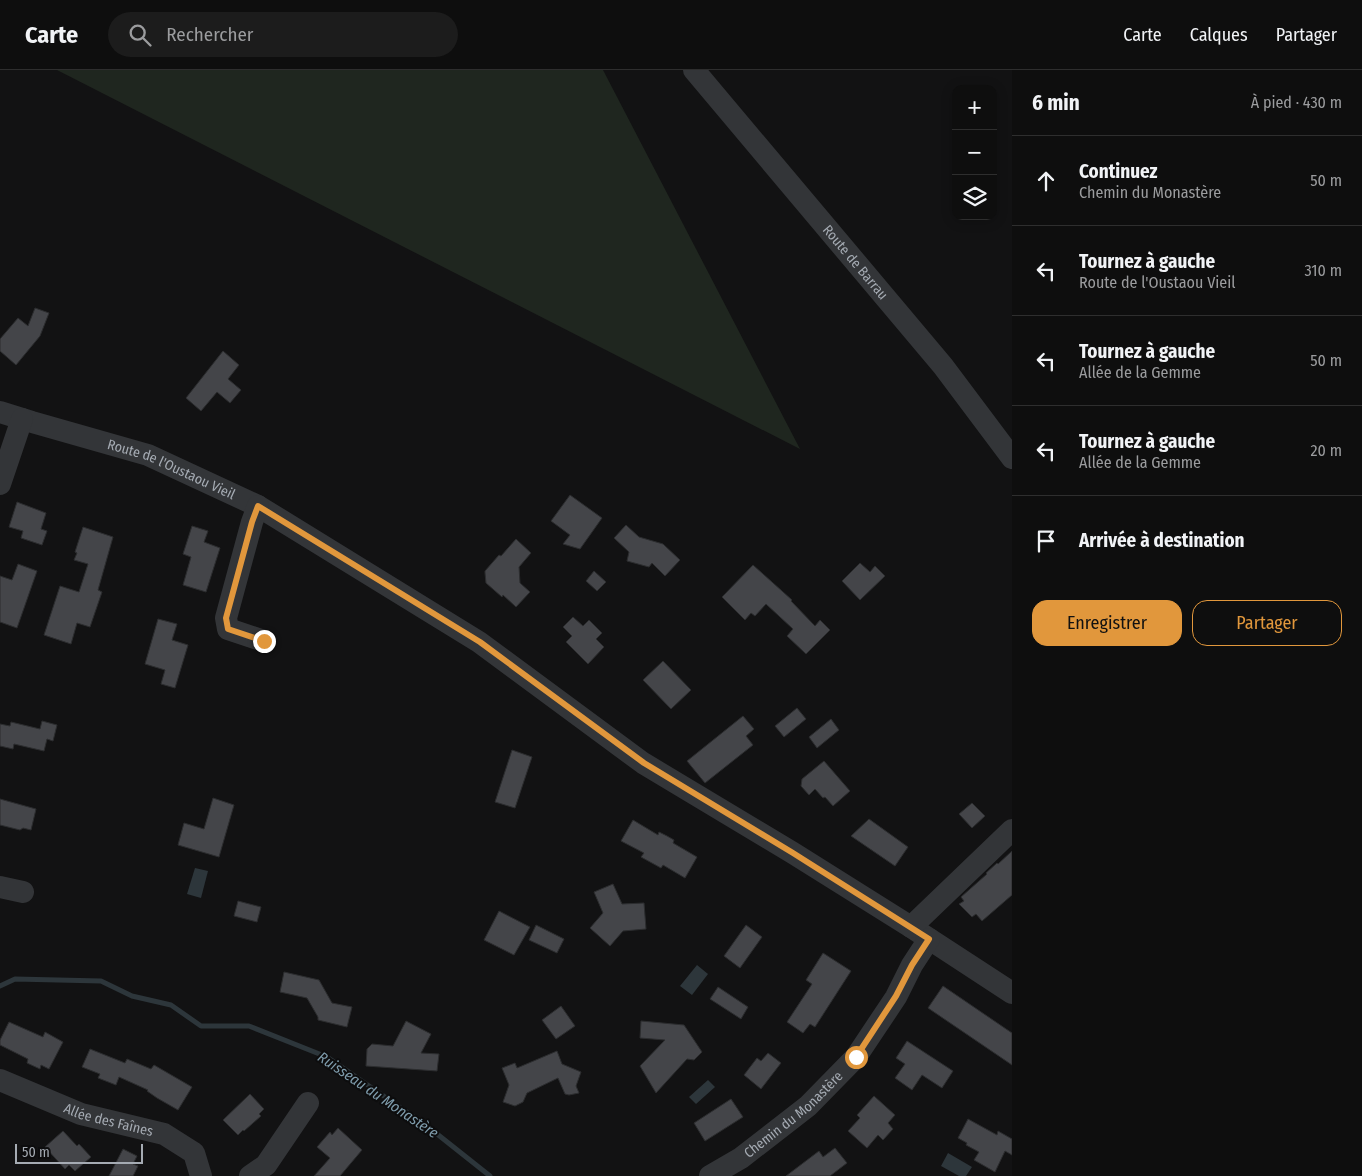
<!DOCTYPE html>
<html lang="fr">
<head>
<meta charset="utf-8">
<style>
	:root { --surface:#0e0e0e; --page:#1c1c1c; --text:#f1f3f6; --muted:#9b9c9e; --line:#2e2e2e; --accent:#e1973c }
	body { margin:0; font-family:"Fira Sans Condensed",sans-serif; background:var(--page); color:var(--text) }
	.controls { position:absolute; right:15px; top:15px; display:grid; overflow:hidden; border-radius:10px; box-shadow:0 2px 12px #0003 }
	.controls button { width:45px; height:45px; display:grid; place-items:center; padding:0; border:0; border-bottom:1px solid var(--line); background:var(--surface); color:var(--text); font:25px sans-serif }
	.scale { position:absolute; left:15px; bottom:12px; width:128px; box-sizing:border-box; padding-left:5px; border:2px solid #a5abb3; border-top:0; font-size:14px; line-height:18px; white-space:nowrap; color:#a5abb3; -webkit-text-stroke:4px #0d0d0e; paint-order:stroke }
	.stop { position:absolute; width:15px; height:15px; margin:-11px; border:4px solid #e1973c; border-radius:50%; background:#fff }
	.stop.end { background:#e1973c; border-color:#fff; box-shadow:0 1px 5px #0008 }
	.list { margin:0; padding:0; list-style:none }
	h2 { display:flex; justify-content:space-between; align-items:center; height:65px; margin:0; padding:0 20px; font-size:21px }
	h2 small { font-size:16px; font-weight:400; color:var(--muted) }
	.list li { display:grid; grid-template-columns:32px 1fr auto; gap:15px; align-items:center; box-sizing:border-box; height:90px; padding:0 20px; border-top:1px solid var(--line) }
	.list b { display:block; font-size:19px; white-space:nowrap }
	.list p { margin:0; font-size:16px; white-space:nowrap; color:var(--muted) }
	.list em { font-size:16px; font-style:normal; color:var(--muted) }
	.actions { display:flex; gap:10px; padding:15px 20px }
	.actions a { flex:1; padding:11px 0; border:1px solid var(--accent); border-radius:15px; text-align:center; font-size:18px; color:var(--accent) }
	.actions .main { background:var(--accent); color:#111 }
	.icon { flex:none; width:28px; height:28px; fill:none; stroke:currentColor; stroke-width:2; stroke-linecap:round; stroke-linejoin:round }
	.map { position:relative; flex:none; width:1012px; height:1106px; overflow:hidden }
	header { display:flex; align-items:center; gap:30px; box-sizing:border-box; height:70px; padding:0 25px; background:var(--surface); border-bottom:1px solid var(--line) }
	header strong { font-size:24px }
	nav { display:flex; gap:28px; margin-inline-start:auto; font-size:18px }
	.search { width:350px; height:45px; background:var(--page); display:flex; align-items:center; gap:12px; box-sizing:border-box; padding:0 18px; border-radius:28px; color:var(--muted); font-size:19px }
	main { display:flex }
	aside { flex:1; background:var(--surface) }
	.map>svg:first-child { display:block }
	.green { fill:#1f261f }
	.water { fill:#2d363b }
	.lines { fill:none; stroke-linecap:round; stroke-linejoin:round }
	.stream { stroke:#2d363b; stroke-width:5 }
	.building { fill:#444549; stroke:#2c2d2f }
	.minor { stroke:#333538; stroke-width:22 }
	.route { stroke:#e1973c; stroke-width:6 }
	.labels { text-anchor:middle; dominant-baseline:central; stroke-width:4; stroke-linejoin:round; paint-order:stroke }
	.street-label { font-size:14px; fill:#a5abb3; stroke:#0d0d0e }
	.water-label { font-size:15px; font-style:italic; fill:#7e9bab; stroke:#0d0d0e }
</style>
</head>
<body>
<header>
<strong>Carte</strong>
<div class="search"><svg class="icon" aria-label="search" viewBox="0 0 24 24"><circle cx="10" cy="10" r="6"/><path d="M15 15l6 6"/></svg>Rechercher</div>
<nav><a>Carte</a><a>Calques</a><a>Partager</a></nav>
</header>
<main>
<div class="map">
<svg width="1012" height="1106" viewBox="0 0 1012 1106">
	<rect width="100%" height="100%" fill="#121213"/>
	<path class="green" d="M 57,0 L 603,0 L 800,379 Z"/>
	<g class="water">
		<path d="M 195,798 L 208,801 L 201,828 L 187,824 Z"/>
		<path d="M 697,895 L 708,904 L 692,925 L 680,916 Z"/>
		<path d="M 708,1010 L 715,1017 L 696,1034 L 689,1027 Z"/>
		<path d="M 948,1083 L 972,1097 L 966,1106 L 959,1106 L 941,1096 Z"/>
	</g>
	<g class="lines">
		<path class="stream" d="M 0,916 L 15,909 L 101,911 L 132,926 L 171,935 L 201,956 L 249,956 L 327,987 L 427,1056 L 490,1106"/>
	</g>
	<g class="building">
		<path d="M 35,238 L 49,243 L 40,266 L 16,295 L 0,281 L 0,269 L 18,248 L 28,256 Z"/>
		<path d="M 223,281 L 239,295 L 228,309 L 241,320 L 230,333 L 217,322 L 201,341 L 186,328 Z"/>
		<path d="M 570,425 L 602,448 L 580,479 L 563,474 L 570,465 L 551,451 Z"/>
		<path d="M 17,432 L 46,443 L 41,459 L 47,461 L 42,475 L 21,468 L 23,461 L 9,457 Z"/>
		<path d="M 626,455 L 639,467 L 663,474 L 680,490 L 665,506 L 652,493 L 649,497 L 627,491 L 629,482 L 614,468 Z"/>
		<path d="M 192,456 L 208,461 L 204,472 L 220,478 L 206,522 L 183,515 L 191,487 L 183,484 Z"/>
		<path d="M 83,457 L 113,467 L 98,520 L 102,522 L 90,557 L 77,553 L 71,574 L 44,565 L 60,516 L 79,522 L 88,494 L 74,490 L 77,483 L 75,482 Z"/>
		<path d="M 516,469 L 531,483 L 519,497 L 520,513 L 530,522 L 516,537 L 503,525 L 502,527 L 486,513 L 485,503 L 485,501 L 499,485 L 501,486 Z"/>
		<path d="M 860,493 L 870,502 L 875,496 L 885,506 L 860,530 L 842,511 Z"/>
		<path d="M 18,494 L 37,501 L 17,558 L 0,552 L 0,506 L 12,510 Z"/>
		<path d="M 753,495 L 792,530 L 791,531 L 815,556 L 820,550 L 830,560 L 806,584 L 787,566 L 793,559 L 766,534 L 755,546 L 751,543 L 745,550 L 722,527 Z"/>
		<path d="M 594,501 L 606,512 L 597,521 L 586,511 Z"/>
		<path d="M 573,547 L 583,556 L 589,550 L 602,563 L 596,569 L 604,577 L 588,594 L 566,572 L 572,566 L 563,557 Z"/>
		<path d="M 158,549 L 177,554 L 172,570 L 188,575 L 175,618 L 161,614 L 165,600 L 145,594 Z"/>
		<path d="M 663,591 L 691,620 L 671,639 L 643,610 Z"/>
		<path d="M 797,638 L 806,649 L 784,667 L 775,656 Z"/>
		<path d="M 743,646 L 754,659 L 746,666 L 753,675 L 705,713 L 687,691 Z"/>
		<path d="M 831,649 L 839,660 L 817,678 L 809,667 Z"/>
		<path d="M 42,651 L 57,655 L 53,671 L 47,669 L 44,681 L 14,674 L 13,679 L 0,676 L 0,654 L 10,656 L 11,652 L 40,659 Z"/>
		<path d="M 512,680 L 532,687 L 515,738 L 495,732 Z"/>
		<path d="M 824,691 L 850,721 L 833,736 L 825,727 L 823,728 L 815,719 L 809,725 L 801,716 L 802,709 Z"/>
		<path d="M 213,728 L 234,735 L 219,787 L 178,775 L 184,753 L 204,759 Z"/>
		<path d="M 0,729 L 36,739 L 31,760 L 23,758 L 20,760 L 0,755 Z"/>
		<path d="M 972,733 L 985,746 L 972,758 L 959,744 Z"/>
		<path d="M 869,749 L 908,777 L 895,796 L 851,766 Z"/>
		<path d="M 633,750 L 658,765 L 659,762 L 667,766 L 674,770 L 673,773 L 697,787 L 685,808 L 663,795 L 661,798 L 641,787 L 644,783 L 621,771 Z"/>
		<path d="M 1012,781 L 1012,825 L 982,851 L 976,844 L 972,847 L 959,834 L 964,831 L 961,827 L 987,804 L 986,803 L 997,793 L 998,794 Z"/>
		<path d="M 613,814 L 622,834 L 644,833 L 646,859 L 623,861 L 610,876 L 590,858 L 603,843 L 594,822 Z"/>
		<path d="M 238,831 L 261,837 L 257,852 L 234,846 Z"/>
		<path d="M 499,841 L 530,857 L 514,885 L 484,870 Z"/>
		<path d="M 536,855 L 564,869 L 557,883 L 529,870 Z"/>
		<path d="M 746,855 L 762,867 L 740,898 L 724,886 Z"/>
		<path d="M 823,883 L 851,901 L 815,957 L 810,954 L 803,963 L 787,952 L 812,914 L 806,910 Z"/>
		<path d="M 284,902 L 319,910 L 332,933 L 352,937 L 347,957 L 318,950 L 318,947 L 307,928 L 280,922 Z"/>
		<path d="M 943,916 L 1012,963 L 1012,995 L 928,938 Z"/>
		<path d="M 718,917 L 748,937 L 741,949 L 710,929 Z"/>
		<path d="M 561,936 L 575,956 L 556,969 L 542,950 Z"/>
		<path d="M 406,951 L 431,964 L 421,983 L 439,984 L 437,1001 L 366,996 L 367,979 L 372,974 L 393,976 Z"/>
		<path d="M 641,951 L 684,955 L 702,982 L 694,990 L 687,989 L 656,1023 L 640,996 L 665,970 L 640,968 Z"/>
		<path d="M 9,952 L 43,967 L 45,962 L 63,972 L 49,999 L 41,995 L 40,999 L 27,993 L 28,989 L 0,975 L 0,970 Z"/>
		<path d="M 907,971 L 953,1001 L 942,1018 L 922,1005 L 912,1020 L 895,1008 L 905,994 L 896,988 Z"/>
		<path d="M 90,979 L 125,993 L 127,989 L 151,999 L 154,995 L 192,1017 L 178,1040 L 157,1028 L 147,1021 L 148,1020 L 119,1007 L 116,1015 L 98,1008 L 100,1004 L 82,997 Z"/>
		<path d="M 557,981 L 562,994 L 581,1002 L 576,1016 L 579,1023 L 569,1025 L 565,1024 L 558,1008 L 527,1023 L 523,1032 L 515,1036 L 503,1032 L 509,1015 L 502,998 L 515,993 L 517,998 Z"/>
		<path d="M 768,983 L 781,993 L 761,1019 L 744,1005 L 757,988 L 761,991 Z"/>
		<path d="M 250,1024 L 264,1039 L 259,1044 L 261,1046 L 244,1061 L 243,1060 L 238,1065 L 223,1050 Z"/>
		<path d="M 874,1026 L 895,1045 L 888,1053 L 893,1059 L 883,1070 L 878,1065 L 867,1078 L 848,1061 L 860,1048 L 857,1045 Z"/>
		<path d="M 731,1029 L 743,1047 L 705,1071 L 694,1053 Z"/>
		<path d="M 968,1049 L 997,1065 L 998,1061 L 1012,1069 L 1012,1085 L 1005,1081 L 995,1102 L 974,1090 L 979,1082 L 966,1075 L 967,1073 L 958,1068 Z"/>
		<path d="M 338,1058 L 362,1080 L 340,1106 L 314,1106 L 330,1088 L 317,1077 L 330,1062 L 332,1065 Z"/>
		<path d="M 63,1061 L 77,1076 L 79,1074 L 91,1087 L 75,1101 L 69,1095 L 65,1099 L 45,1077 Z"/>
		<path d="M 835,1078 L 847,1093 L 830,1106 L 786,1106 L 819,1081 L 823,1087 Z"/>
		<path d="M 123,1079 L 137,1086 L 133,1094 L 138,1096 L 133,1106 L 109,1106 Z"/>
	</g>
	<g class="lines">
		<g class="minor">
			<path id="s1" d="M 694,0 L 943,296 L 1012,388"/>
			<path id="s2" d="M 0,342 L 32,352 L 148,385 L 258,436 L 479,572 L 643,693 L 793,783 L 911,857 L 1012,923"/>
			<path d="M 0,414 L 22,349"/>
			<path d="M 258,436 L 252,452 L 226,548 L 228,559 L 264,571"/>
			<path d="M 0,817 L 23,822"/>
			<path d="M 911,857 L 1012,760"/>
			<path id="s3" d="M 0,1010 L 81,1044 L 164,1064 L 194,1083 L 201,1106"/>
			<path d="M 250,1106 L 266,1095 L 308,1033"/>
			<path id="s4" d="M 710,1106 L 741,1088 L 808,1036 L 856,987 L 896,927 L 912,895 L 929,869"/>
		</g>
	</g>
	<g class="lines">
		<path class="route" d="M 264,571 L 228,559 L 226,548 L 252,452 L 258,436 L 480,572 L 644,693 L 793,783 L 929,869 L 912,895 L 896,926 L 856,987"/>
	</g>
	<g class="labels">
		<g class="street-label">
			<text stroke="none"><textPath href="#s1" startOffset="251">Route de Barrau</textPath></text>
			<text stroke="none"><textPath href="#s2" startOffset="181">Route de l'Oustaou Vieil</textPath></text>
			<text stroke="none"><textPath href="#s4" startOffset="104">Chemin du Monastère</textPath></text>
			<text stroke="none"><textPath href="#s3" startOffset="116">Allée des Faînes</textPath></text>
		</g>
		<g class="water-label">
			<text transform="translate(378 1025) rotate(34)">Ruisseau du Monastère</text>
		</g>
	</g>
</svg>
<div class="controls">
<button>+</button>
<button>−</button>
<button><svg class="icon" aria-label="layers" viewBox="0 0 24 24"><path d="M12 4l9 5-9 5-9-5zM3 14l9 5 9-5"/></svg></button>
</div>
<div class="scale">50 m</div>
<div class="stop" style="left:856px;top:987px"></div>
<div class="stop end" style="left:264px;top:571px"></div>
</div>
<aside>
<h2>6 min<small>À pied · 430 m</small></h2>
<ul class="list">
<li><svg class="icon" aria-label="ahead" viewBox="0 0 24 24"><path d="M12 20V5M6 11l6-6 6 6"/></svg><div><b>Continuez</b><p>Chemin du Monastère</p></div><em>50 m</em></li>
<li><svg class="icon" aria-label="left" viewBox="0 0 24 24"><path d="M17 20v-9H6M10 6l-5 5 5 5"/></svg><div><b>Tournez à gauche</b><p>Route de l'Oustaou Vieil</p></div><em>310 m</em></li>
<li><svg class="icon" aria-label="left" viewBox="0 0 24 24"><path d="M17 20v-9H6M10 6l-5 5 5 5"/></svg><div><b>Tournez à gauche</b><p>Allée de la Gemme</p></div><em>50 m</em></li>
<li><svg class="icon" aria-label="left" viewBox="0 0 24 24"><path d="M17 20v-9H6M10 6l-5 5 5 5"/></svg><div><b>Tournez à gauche</b><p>Allée de la Gemme</p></div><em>20 m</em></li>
<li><svg class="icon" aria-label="arrive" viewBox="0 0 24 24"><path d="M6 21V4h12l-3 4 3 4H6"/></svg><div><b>Arrivée à destination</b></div></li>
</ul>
<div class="actions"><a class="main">Enregistrer</a><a>Partager</a></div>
</aside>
</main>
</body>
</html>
